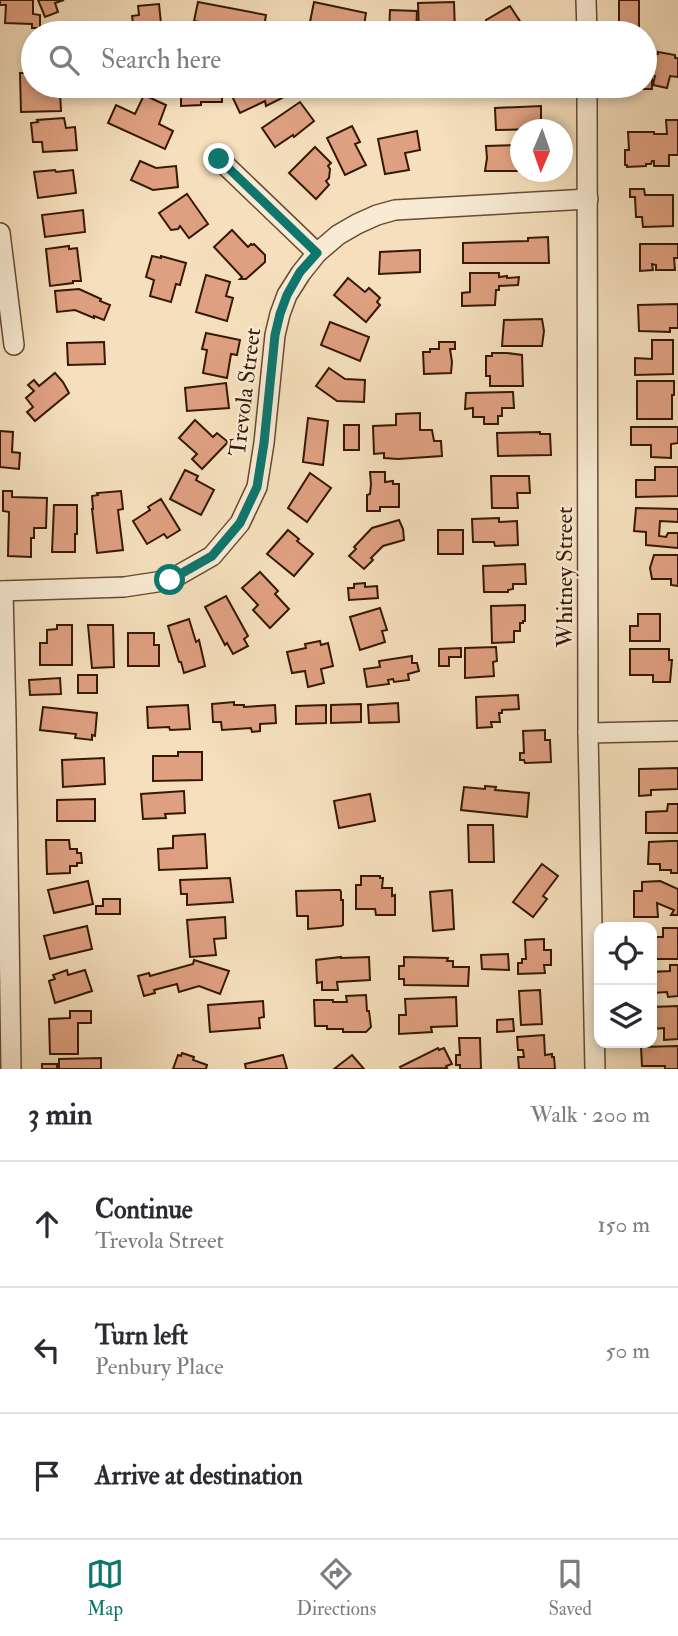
<!DOCTYPE html>
<html lang="en">
<head>
<meta charset="utf-8">
<style>
	:root { --surface:#fff; --page:#f7f7f7; --text:#2b2b33; --muted:#7c7c81; --line:#e1e1e2; --accent:#0f766e }
	body { margin:0; font-family:"IM FELL Double Pica",serif; background:var(--page); color:var(--text) }
	.controls { position:absolute; right:21px; bottom:21px; display:grid; overflow:hidden; border-radius:14px; box-shadow:0 4px 10px #0003 }
	.controls button { width:63px; height:63px; display:grid; place-items:center; padding:0; border:0; border-bottom:2px solid var(--line); background:var(--surface); color:var(--text); font:35px sans-serif }
	.compass { position:absolute; left:510px; top:119px; width:63px; height:63px; border-radius:50%; background:var(--surface); box-shadow:0 4px 10px #0003; rotate:182deg }
	.stop { position:absolute; width:21px; height:21px; margin:-16px; border:5px solid #0f766e; border-radius:50%; background:#fff }
	.stop.end { background:#0f766e; border-color:#fff; box-shadow:0 2px 7px #0008 }
	.list { margin:0; padding:0; list-style:none }
	h2 { display:flex; justify-content:space-between; align-items:center; height:91px; margin:0; padding:0 28px; font-size:30px }
	h2 small { font-size:23px; font-weight:400; color:var(--muted) }
	.list li { display:grid; grid-template-columns:46px 1fr auto; gap:21px; align-items:center; box-sizing:border-box; height:126px; padding:0 28px; border-top:2px solid var(--line) }
	.list b { display:block; font-size:26px; white-space:nowrap }
	.list p { margin:0; font-size:23px; white-space:nowrap; color:var(--muted) }
	.list em { font-size:23px; font-style:normal; color:var(--muted) }
	.icon { flex:none; width:38px; height:38px; fill:none; stroke:currentColor; stroke-width:2; stroke-linecap:round; stroke-linejoin:round }
	.map { position:relative; flex:none; width:678px; height:1069px; overflow:hidden }
	.search { position:absolute; background:var(--surface); box-shadow:0 4px 10px #0003; left:21px; right:21px; top:21px; height:77px; display:flex; align-items:center; gap:18px; box-sizing:border-box; padding:0 24px; border-radius:38px; color:var(--muted); font-size:26px }
	.sheet { height:469px; background:var(--surface) }
	nav { display:flex; justify-content:space-around; align-items:center; box-sizing:border-box; height:98px; border-top:2px solid var(--line); background:var(--surface); font-size:19px; color:var(--muted) }
	nav a { display:grid; justify-items:center; gap:4px }
	nav .on { color:var(--accent) }
	.map>svg:first-child { display:block }
	.building { fill:#dfa081; stroke:#371805; stroke-width:2 }
	.lines { fill:none; stroke-linecap:round; stroke-linejoin:round }
	.street-casing { stroke:#664a33; stroke-width:22 }
	.street { stroke:#f8ead3; stroke-width:19 }
	.route { stroke:#0f766e; stroke-width:9 }
	.labels { text-anchor:middle; dominant-baseline:central; stroke-width:5; stroke-linejoin:round; paint-order:stroke }
	.street-label { font-size:23px; fill:#371805; stroke:#f8ead3 }
</style>
</head>
<body>
<div class="map">
<svg width="678" height="1069" viewBox="0 0 678 1069">
	<rect width="100%" height="100%" fill="#f5dfbc"/>
	<filter id="stains"><feTurbulence type="fractalNoise" baseFrequency=".00286" numOctaves="4"/><feColorMatrix values="0 0 0 0 .2 0 0 0 0 .09 0 0 0 0 .02 0 0 0 .5 -.17"/></filter>
	<radialGradient id="worn" r=".72"><stop offset=".6" stop-color="#630" stop-opacity="0"/><stop offset="1" stop-color="#630" stop-opacity=".3"/></radialGradient>
	<g class="building">
		<path d="M 0,0 L 33,0 L 33,14 L 40,15 L 40,28 L 32,28 L 32,24 L 5,23 L 6,5 L 0,5 Z"/>
		<path d="M 38,0 L 64,0 L 55,3 L 58,12 L 45,17 Z"/>
		<rect x="619" y="0" width="20" height="33"/>
		<path d="M 198,2 L 266,15 L 263,33 L 194,21 Z"/>
		<path d="M 314,2 L 366,13 L 363,32 L 310,22 Z"/>
		<path d="M 454,2 L 455,33 L 419,33 L 418,3 Z"/>
		<path d="M 159,4 L 162,33 L 131,33 L 130,30 L 134,29 L 132,16 L 139,15 L 138,6 Z"/>
		<path d="M 510,6 L 525,29 L 518,33 L 486,33 L 486,20 Z"/>
		<path d="M 390,10 L 417,11 L 416,33 L 389,33 Z"/>
		<path d="M 645,52 L 658,54 L 658,52 L 675,55 L 675,58 L 678,58 L 678,77 L 670,76 L 667,88 L 653,85 L 655,76 L 645,74 Z"/>
		<path d="M 20,73 L 33,73 L 33,86 L 47,86 L 47,94 L 60,93 L 61,111 L 21,112 Z"/>
		<path d="M 645,77 L 652,77 L 652,89 L 635,89 L 635,86 L 645,86 Z"/>
		<path d="M 181,86 L 222,86 L 222,102 L 201,102 L 201,105 L 181,106 Z"/>
		<path d="M 248,86 L 276,86 L 282,98 L 266,106 L 265,101 L 240,113 L 231,94 Z"/>
		<rect x="500" y="86" width="40" height="8"/>
		<path d="M 144,95 L 166,105 L 159,124 L 173,131 L 165,149 L 108,123 L 116,105 L 135,114 Z"/>
		<path d="M 300,102 L 314,121 L 294,137 L 293,135 L 275,147 L 262,128 Z"/>
		<path d="M 541,106 L 541,129 L 496,130 L 495,108 Z"/>
		<path d="M 64,118 L 66,128 L 75,127 L 77,150 L 43,152 L 42,142 L 33,142 L 31,123 L 38,122 L 37,120 Z"/>
		<path d="M 666,120 L 678,120 L 678,155 L 669,155 L 669,166 L 654,166 L 654,161 L 652,161 L 651,164 L 646,164 L 646,166 L 627,167 L 627,165 L 625,165 L 625,150 L 629,150 L 628,132 L 654,132 L 654,134 L 667,134 Z"/>
		<path d="M 352,126 L 360,142 L 355,144 L 366,165 L 345,175 L 327,138 Z"/>
		<path d="M 417,131 L 420,150 L 405,153 L 409,170 L 385,174 L 378,139 Z"/>
		<path d="M 520,145 L 520,171 L 485,171 L 487,158 L 486,146 Z"/>
		<path d="M 315,147 L 331,163 L 328,166 L 330,169 L 329,178 L 326,181 L 329,185 L 316,199 L 289,173 Z"/>
		<path d="M 140,161 L 156,168 L 176,166 L 178,187 L 153,190 L 131,180 Z"/>
		<path d="M 55,170 L 56,172 L 73,170 L 76,193 L 38,198 L 34,172 Z"/>
		<path d="M 630,189 L 644,189 L 645,195 L 673,195 L 673,226 L 643,227 L 642,217 L 636,217 L 635,197 L 630,197 Z"/>
		<path d="M 187,194 L 208,224 L 189,238 L 180,226 L 178,229 L 171,230 L 159,213 Z"/>
		<path d="M 83,210 L 85,232 L 45,237 L 42,215 Z"/>
		<path d="M 232,230 L 248,247 L 251,244 L 252,245 L 254,244 L 265,255 L 265,262 L 246,279 L 240,279 L 242,277 L 214,247 Z"/>
		<path d="M 548,237 L 549,263 L 463,263 L 463,243 L 528,241 L 528,238 Z"/>
		<path d="M 640,244 L 678,244 L 678,258 L 674,258 L 675,270 L 656,270 L 656,265 L 652,264 L 653,270 L 640,271 Z"/>
		<path d="M 69,246 L 69,249 L 77,248 L 81,281 L 73,281 L 73,283 L 50,286 L 46,249 Z"/>
		<path d="M 420,250 L 420,272 L 379,274 L 380,252 Z"/>
		<path d="M 152,256 L 161,258 L 161,256 L 186,263 L 180,285 L 176,284 L 171,302 L 150,296 L 154,280 L 146,277 Z"/>
		<path d="M 470,273 L 499,273 L 499,277 L 507,276 L 507,278 L 519,277 L 518,285 L 499,286 L 499,290 L 496,290 L 495,305 L 462,306 L 462,293 L 470,292 Z"/>
		<path d="M 206,275 L 230,282 L 226,296 L 233,298 L 227,321 L 196,312 Z"/>
		<path d="M 348,278 L 365,292 L 369,288 L 380,298 L 377,302 L 380,305 L 366,322 L 334,295 Z"/>
		<path d="M 79,289 L 101,299 L 100,301 L 110,305 L 104,320 L 94,316 L 94,318 L 75,310 L 57,312 L 55,291 Z"/>
		<path d="M 678,304 L 678,328 L 670,328 L 670,332 L 639,331 L 638,305 Z"/>
		<path d="M 542,319 L 544,331 L 542,346 L 502,346 L 504,320 Z"/>
		<path d="M 330,322 L 369,337 L 360,361 L 321,345 Z"/>
		<path d="M 206,333 L 240,340 L 237,355 L 231,354 L 227,378 L 203,373 L 207,350 L 202,349 Z"/>
		<path d="M 652,340 L 673,340 L 673,374 L 635,375 L 635,358 L 652,359 Z"/>
		<path d="M 104,342 L 105,364 L 68,365 L 67,343 Z"/>
		<path d="M 439,342 L 455,342 L 455,349 L 450,349 L 452,362 L 451,373 L 424,374 L 423,352 L 430,352 L 430,349 L 439,349 Z"/>
		<path d="M 492,353 L 507,353 L 522,355 L 523,386 L 490,386 L 490,376 L 486,376 L 486,356 L 492,356 Z"/>
		<path d="M 329,368 L 345,379 L 365,380 L 364,402 L 337,401 L 316,386 Z"/>
		<path d="M 55,373 L 63,382 L 69,393 L 35,421 L 27,412 L 33,407 L 26,398 L 34,391 L 28,385 L 34,380 L 39,386 Z"/>
		<path d="M 637,381 L 674,381 L 674,395 L 672,395 L 672,419 L 637,419 Z"/>
		<path d="M 226,383 L 229,408 L 187,411 L 185,388 Z"/>
		<path d="M 513,392 L 514,408 L 502,408 L 502,416 L 498,416 L 498,424 L 484,424 L 484,417 L 473,417 L 473,408 L 465,409 L 466,393 Z"/>
		<path d="M 420,413 L 420,430 L 432,430 L 434,441 L 441,441 L 442,456 L 398,459 L 384,458 L 384,453 L 374,454 L 373,426 L 396,425 L 396,414 Z"/>
		<path d="M 308,418 L 328,421 L 323,465 L 303,462 Z"/>
		<path d="M 195,420 L 213,437 L 217,433 L 228,442 L 202,469 L 192,459 L 197,454 L 179,438 Z"/>
		<rect x="344" y="425" width="15" height="25"/>
		<path d="M 631,427 L 678,427 L 678,443 L 671,444 L 671,458 L 651,457 L 651,445 L 631,445 Z"/>
		<path d="M 0,431 L 13,432 L 12,452 L 20,453 L 19,469 L 0,467 Z"/>
		<path d="M 540,432 L 540,434 L 550,434 L 551,455 L 498,456 L 497,433 Z"/>
		<path d="M 655,467 L 678,467 L 678,496 L 636,497 L 636,480 L 655,480 Z"/>
		<path d="M 185,470 L 198,476 L 196,480 L 214,490 L 201,515 L 170,499 Z"/>
		<path d="M 370,472 L 385,472 L 385,482 L 393,481 L 393,484 L 399,484 L 399,507 L 380,507 L 380,511 L 367,511 L 367,495 L 370,494 L 371,484 Z"/>
		<path d="M 310,473 L 331,488 L 307,522 L 288,508 Z"/>
		<path d="M 491,476 L 529,476 L 530,493 L 517,493 L 518,508 L 492,508 Z"/>
		<path d="M 3,491 L 12,491 L 12,497 L 47,498 L 46,528 L 34,528 L 34,538 L 31,538 L 31,557 L 8,556 L 9,512 L 3,511 Z"/>
		<path d="M 121,491 L 123,509 L 118,510 L 123,550 L 97,553 L 92,509 L 93,509 L 92,496 L 98,495 L 97,493 Z"/>
		<path d="M 161,499 L 180,530 L 167,538 L 164,534 L 147,544 L 133,521 L 150,510 L 148,507 Z"/>
		<path d="M 54,505 L 77,505 L 77,534 L 75,534 L 75,552 L 52,552 Z"/>
		<path d="M 636,508 L 678,509 L 678,522 L 660,521 L 659,536 L 666,537 L 668,533 L 678,533 L 678,548 L 646,545 L 646,532 L 634,531 Z"/>
		<path d="M 499,518 L 499,522 L 517,521 L 518,545 L 495,546 L 494,542 L 473,542 L 472,519 Z"/>
		<path d="M 399,520 L 403,529 L 404,540 L 383,546 L 371,558 L 373,560 L 364,569 L 349,556 L 356,549 L 354,547 L 372,528 Z"/>
		<path d="M 288,530 L 299,539 L 297,541 L 313,554 L 294,576 L 267,554 Z"/>
		<rect x="438" y="530" width="25" height="24"/>
		<path d="M 654,555 L 678,555 L 678,586 L 671,585 L 671,579 L 652,579 L 650,568 Z"/>
		<path d="M 525,564 L 526,584 L 513,584 L 513,589 L 508,590 L 508,592 L 484,592 L 483,566 Z"/>
		<path d="M 260,572 L 278,591 L 275,594 L 289,609 L 270,628 L 253,610 L 258,605 L 242,588 Z"/>
		<path d="M 365,583 L 365,587 L 377,586 L 378,598 L 349,600 L 348,588 L 354,588 L 354,584 Z"/>
		<path d="M 226,596 L 248,636 L 244,639 L 248,646 L 233,654 L 227,643 L 225,645 L 205,607 Z"/>
		<path d="M 525,605 L 525,621 L 523,621 L 523,623 L 520,623 L 520,631 L 514,631 L 514,642 L 492,643 L 491,606 Z"/>
		<path d="M 380,608 L 387,630 L 382,631 L 385,642 L 360,650 L 350,617 Z"/>
		<path d="M 638,614 L 660,614 L 660,641 L 630,641 L 630,626 L 638,626 Z"/>
		<path d="M 189,619 L 196,642 L 199,640 L 205,666 L 184,673 L 181,662 L 179,662 L 168,626 Z"/>
		<path d="M 57,625 L 72,625 L 72,665 L 40,665 L 40,643 L 47,643 L 47,630 L 57,629 Z"/>
		<path d="M 88,625 L 113,625 L 114,667 L 92,668 Z"/>
		<path d="M 128,633 L 154,633 L 154,645 L 159,645 L 159,666 L 128,666 Z"/>
		<path d="M 320,641 L 321,645 L 328,643 L 333,666 L 321,669 L 324,683 L 308,687 L 305,671 L 292,673 L 287,652 L 306,648 L 305,644 Z"/>
		<path d="M 496,647 L 497,661 L 493,662 L 494,676 L 465,678 L 465,648 Z"/>
		<path d="M 461,648 L 461,657 L 449,657 L 449,666 L 439,666 L 439,649 Z"/>
		<path d="M 630,649 L 669,649 L 669,660 L 672,660 L 670,682 L 653,682 L 653,675 L 630,675 Z"/>
		<path d="M 412,656 L 412,663 L 417,663 L 419,671 L 408,674 L 409,680 L 394,682 L 393,679 L 388,680 L 389,684 L 367,687 L 364,669 L 380,667 L 379,661 Z"/>
		<rect x="78" y="675" width="19" height="18"/>
		<path d="M 60,678 L 61,694 L 30,695 L 29,680 Z"/>
		<path d="M 518,695 L 519,709 L 502,710 L 502,713 L 499,713 L 500,722 L 491,722 L 492,727 L 477,728 L 476,697 Z"/>
		<path d="M 234,702 L 234,705 L 244,705 L 244,707 L 275,705 L 276,723 L 260,724 L 260,731 L 252,732 L 251,728 L 222,730 L 221,722 L 213,722 L 212,704 Z"/>
		<path d="M 398,703 L 399,722 L 369,723 L 368,705 Z"/>
		<path d="M 361,704 L 361,722 L 331,723 L 331,705 Z"/>
		<path d="M 188,705 L 190,729 L 170,730 L 169,727 L 148,728 L 147,707 Z"/>
		<path d="M 326,705 L 326,723 L 296,724 L 296,706 Z"/>
		<path d="M 43,707 L 97,713 L 95,736 L 92,735 L 92,740 L 75,738 L 76,734 L 40,730 Z"/>
		<path d="M 545,730 L 545,740 L 550,740 L 551,762 L 525,763 L 524,760 L 520,760 L 520,753 L 524,753 L 523,731 Z"/>
		<path d="M 178,752 L 202,752 L 202,780 L 153,781 L 153,756 L 178,756 Z"/>
		<path d="M 104,758 L 105,784 L 63,787 L 62,760 Z"/>
		<path d="M 678,768 L 678,789 L 651,790 L 651,795 L 639,796 L 639,769 Z"/>
		<path d="M 485,786 L 496,787 L 495,790 L 529,793 L 527,817 L 461,810 L 464,787 L 485,789 Z"/>
		<path d="M 184,791 L 185,813 L 165,814 L 166,818 L 143,819 L 141,794 Z"/>
		<path d="M 370,794 L 375,821 L 339,828 L 334,801 Z"/>
		<path d="M 95,799 L 95,821 L 57,821 L 57,800 Z"/>
		<path d="M 668,804 L 678,804 L 678,833 L 646,833 L 646,812 L 667,811 Z"/>
		<path d="M 468,825 L 493,825 L 494,862 L 469,862 Z"/>
		<path d="M 205,834 L 207,868 L 159,870 L 158,849 L 173,848 L 173,836 Z"/>
		<path d="M 46,840 L 69,840 L 70,849 L 77,849 L 77,853 L 81,853 L 82,863 L 77,863 L 77,866 L 70,866 L 70,873 L 47,874 Z"/>
		<path d="M 671,841 L 678,841 L 678,873 L 671,873 L 671,870 L 660,870 L 660,864 L 648,864 L 649,842 Z"/>
		<path d="M 542,864 L 558,876 L 543,896 L 547,899 L 533,917 L 513,902 Z"/>
		<path d="M 361,876 L 380,876 L 380,878 L 383,878 L 382,888 L 392,888 L 392,896 L 395,895 L 395,915 L 376,915 L 375,909 L 356,909 L 356,885 L 361,885 Z"/>
		<path d="M 230,878 L 233,902 L 187,905 L 187,894 L 181,894 L 180,880 Z"/>
		<path d="M 88,881 L 93,904 L 54,913 L 48,890 Z"/>
		<path d="M 660,881 L 678,889 L 678,915 L 671,915 L 674,910 L 657,903 L 658,917 L 634,917 L 634,891 L 642,891 L 642,882 Z"/>
		<path d="M 335,890 L 340,890 L 341,892 L 341,900 L 343,900 L 343,925 L 341,926 L 308,929 L 308,916 L 297,916 L 296,891 Z"/>
		<path d="M 452,890 L 454,929 L 433,931 L 430,892 Z"/>
		<path d="M 103,899 L 120,899 L 120,914 L 96,914 L 96,906 L 103,906 Z"/>
		<path d="M 225,917 L 226,938 L 214,939 L 216,955 L 190,957 L 187,920 Z"/>
		<path d="M 87,926 L 92,949 L 50,959 L 44,936 Z"/>
		<path d="M 663,928 L 678,928 L 678,959 L 652,959 L 652,937 L 663,937 Z"/>
		<path d="M 544,939 L 544,950 L 551,950 L 551,965 L 544,965 L 545,973 L 518,974 L 518,963 L 522,963 L 522,959 L 526,959 L 525,940 Z"/>
		<path d="M 508,954 L 509,970 L 482,969 L 481,955 Z"/>
		<path d="M 341,957 L 341,958 L 369,957 L 370,980 L 337,982 L 338,990 L 322,990 L 322,982 L 317,983 L 316,960 Z"/>
		<path d="M 404,957 L 448,958 L 447,961 L 453,961 L 453,967 L 469,967 L 468,986 L 404,985 L 404,979 L 399,979 L 399,966 L 404,966 Z"/>
		<path d="M 194,960 L 229,971 L 220,994 L 199,986 L 179,992 L 177,984 L 154,990 L 155,993 L 144,996 L 138,976 L 149,973 L 150,976 L 193,964 Z"/>
		<path d="M 670,965 L 678,965 L 678,996 L 668,997 L 667,992 L 652,993 L 652,972 L 670,971 Z"/>
		<path d="M 67,970 L 68,975 L 85,970 L 92,991 L 55,1003 L 49,981 L 55,979 L 53,975 Z"/>
		<path d="M 540,990 L 542,1024 L 521,1025 L 519,991 Z"/>
		<path d="M 366,995 L 367,1011 L 369,1011 L 371,1027 L 366,1032 L 343,1032 L 343,1029 L 327,1029 L 327,1026 L 315,1026 L 314,1000 L 333,1000 L 333,1002 L 347,1002 L 346,996 Z"/>
		<path d="M 456,997 L 457,1026 L 431,1027 L 432,1032 L 399,1034 L 399,1015 L 406,1015 L 405,999 Z"/>
		<path d="M 263,1001 L 264,1017 L 259,1018 L 260,1028 L 210,1032 L 208,1005 Z"/>
		<path d="M 678,1006 L 678,1039 L 664,1040 L 664,1028 L 652,1029 L 652,1007 Z"/>
		<path d="M 70,1011 L 91,1011 L 91,1023 L 78,1023 L 78,1054 L 50,1054 L 49,1019 L 70,1018 Z"/>
		<path d="M 513,1019 L 514,1031 L 497,1032 L 497,1020 Z"/>
		<path d="M 544,1035 L 545,1055 L 552,1054 L 552,1057 L 554,1057 L 555,1069 L 519,1069 L 518,1057 L 524,1057 L 523,1050 L 518,1050 L 517,1037 Z"/>
		<path d="M 459,1038 L 480,1038 L 481,1069 L 460,1069 L 460,1065 L 456,1065 L 456,1055 L 460,1055 Z"/>
		<path d="M 678,1046 L 678,1069 L 665,1069 L 665,1066 L 642,1066 L 641,1047 Z"/>
		<path d="M 438,1048 L 439,1050 L 444,1048 L 452,1064 L 446,1066 L 447,1068 L 401,1069 L 400,1067 Z"/>
		<path d="M 182,1053 L 194,1057 L 193,1060 L 207,1065 L 206,1069 L 173,1069 L 178,1055 L 181,1056 Z"/>
		<path d="M 283,1055 L 287,1069 L 246,1069 L 245,1064 Z"/>
		<path d="M 352,1055 L 364,1069 L 334,1069 Z"/>
		<path d="M 101,1058 L 101,1069 L 59,1069 L 59,1059 Z"/>
		<rect x="42" y="1064" width="15" height="5"/>
	</g>
	<g class="lines">
		<g class="street-casing">
			<g id="street">
				<path d="M 586,0 L 587,33"/>
				<path d="M 587,86 L 588,733 L 595,1069"/>
				<path d="M 219,159 L 317,253"/>
				<path d="M 0,233 L 14,345"/>
				<path d="M 0,591 L 124,587 L 170,580 L 212,556 L 240,523 L 257,487 L 264,443 L 275,335 L 280,314 L 287,295 L 301,273 L 317,253 L 338,235 L 357,224 L 377,215 L 395,210 L 588,199"/>
				<path d="M 3,591 L 6,718 L 11,1069"/>
				<path d="M 588,733 L 678,731"/>
			</g>
		</g>
		<use href="#street" class="street"/>
	</g>
	<g class="lines">
		<path class="route" d="M 170,580 L 212,556 L 240,523 L 257,487 L 264,443 L 275,335 L 280,314 L 287,295 L 300,272 L 317,253 L 219,159"/>
	</g>
	<g class="labels">
		<g class="street-label">
			<text transform="translate(245 392) rotate(-83)">Trevola Street</text>
			<text transform="translate(564 577) rotate(-90)">Whitney Street</text>
		</g>
	</g>
	<rect width="100%" height="100%" filter="url(#stains)"/>
	<rect width="100%" height="100%" fill="url(#worn)"/>
</svg>
<div class="controls">
<button><svg class="icon" aria-label="locate" viewBox="0 0 24 24"><circle cx="12" cy="12" r="6"/><path d="M12 2v4M12 18v4M2 12h4M18 12h4"/></svg></button>
<button><svg class="icon" aria-label="layers" viewBox="0 0 24 24"><path d="M12 4l9 5-9 5-9-5zM3 14l9 5 9-5"/></svg></button>
</div>
<svg class="compass" viewBox="-18 -18 36 36"><path d="M0-13l5 13h-10z" fill="#e53935"/><path d="M0 13l5-13h-10z" fill="#7c7c81"/></svg>
<div class="stop" style="left:170px;top:580px"></div>
<div class="stop end" style="left:219px;top:159px"></div>
<div class="search"><svg class="icon" aria-label="search" viewBox="0 0 24 24"><circle cx="10" cy="10" r="6"/><path d="M15 15l6 6"/></svg>Search here</div>
</div>
<section class="sheet">
<h2>3 min<small>Walk · 200 m</small></h2>
<ul class="list">
<li><svg class="icon" aria-label="ahead" viewBox="0 0 24 24"><path d="M12 20V5M6 11l6-6 6 6"/></svg><div><b>Continue</b><p>Trevola Street</p></div><em>150 m</em></li>
<li><svg class="icon" aria-label="left" viewBox="0 0 24 24"><path d="M17 20v-9H6M10 6l-5 5 5 5"/></svg><div><b>Turn left</b><p>Penbury Place</p></div><em>50 m</em></li>
<li><svg class="icon" aria-label="arrive" viewBox="0 0 24 24"><path d="M6 21V4h12l-3 4 3 4H6"/></svg><div><b>Arrive at destination</b></div></li>
</ul>
</section>
<nav>
<a class="on"><svg class="icon" aria-label="map" viewBox="0 0 24 24"><path d="M3 6l6-2 6 2 6-2v14l-6 2-6-2-6 2zM9 4v14M15 6v14"/></svg>Map</a>
<a><svg class="icon" aria-label="directions" viewBox="0 0 24 24"><path d="M12 3l9 9-9 9-9-9zM9 14v-3h6M13 9l2 2-2 2"/></svg>Directions</a>
<a><svg class="icon" aria-label="saved" viewBox="0 0 24 24"><path d="M7 4h10v16l-5-4-5 4z"/></svg>Saved</a>
</nav>
</body>
</html>
